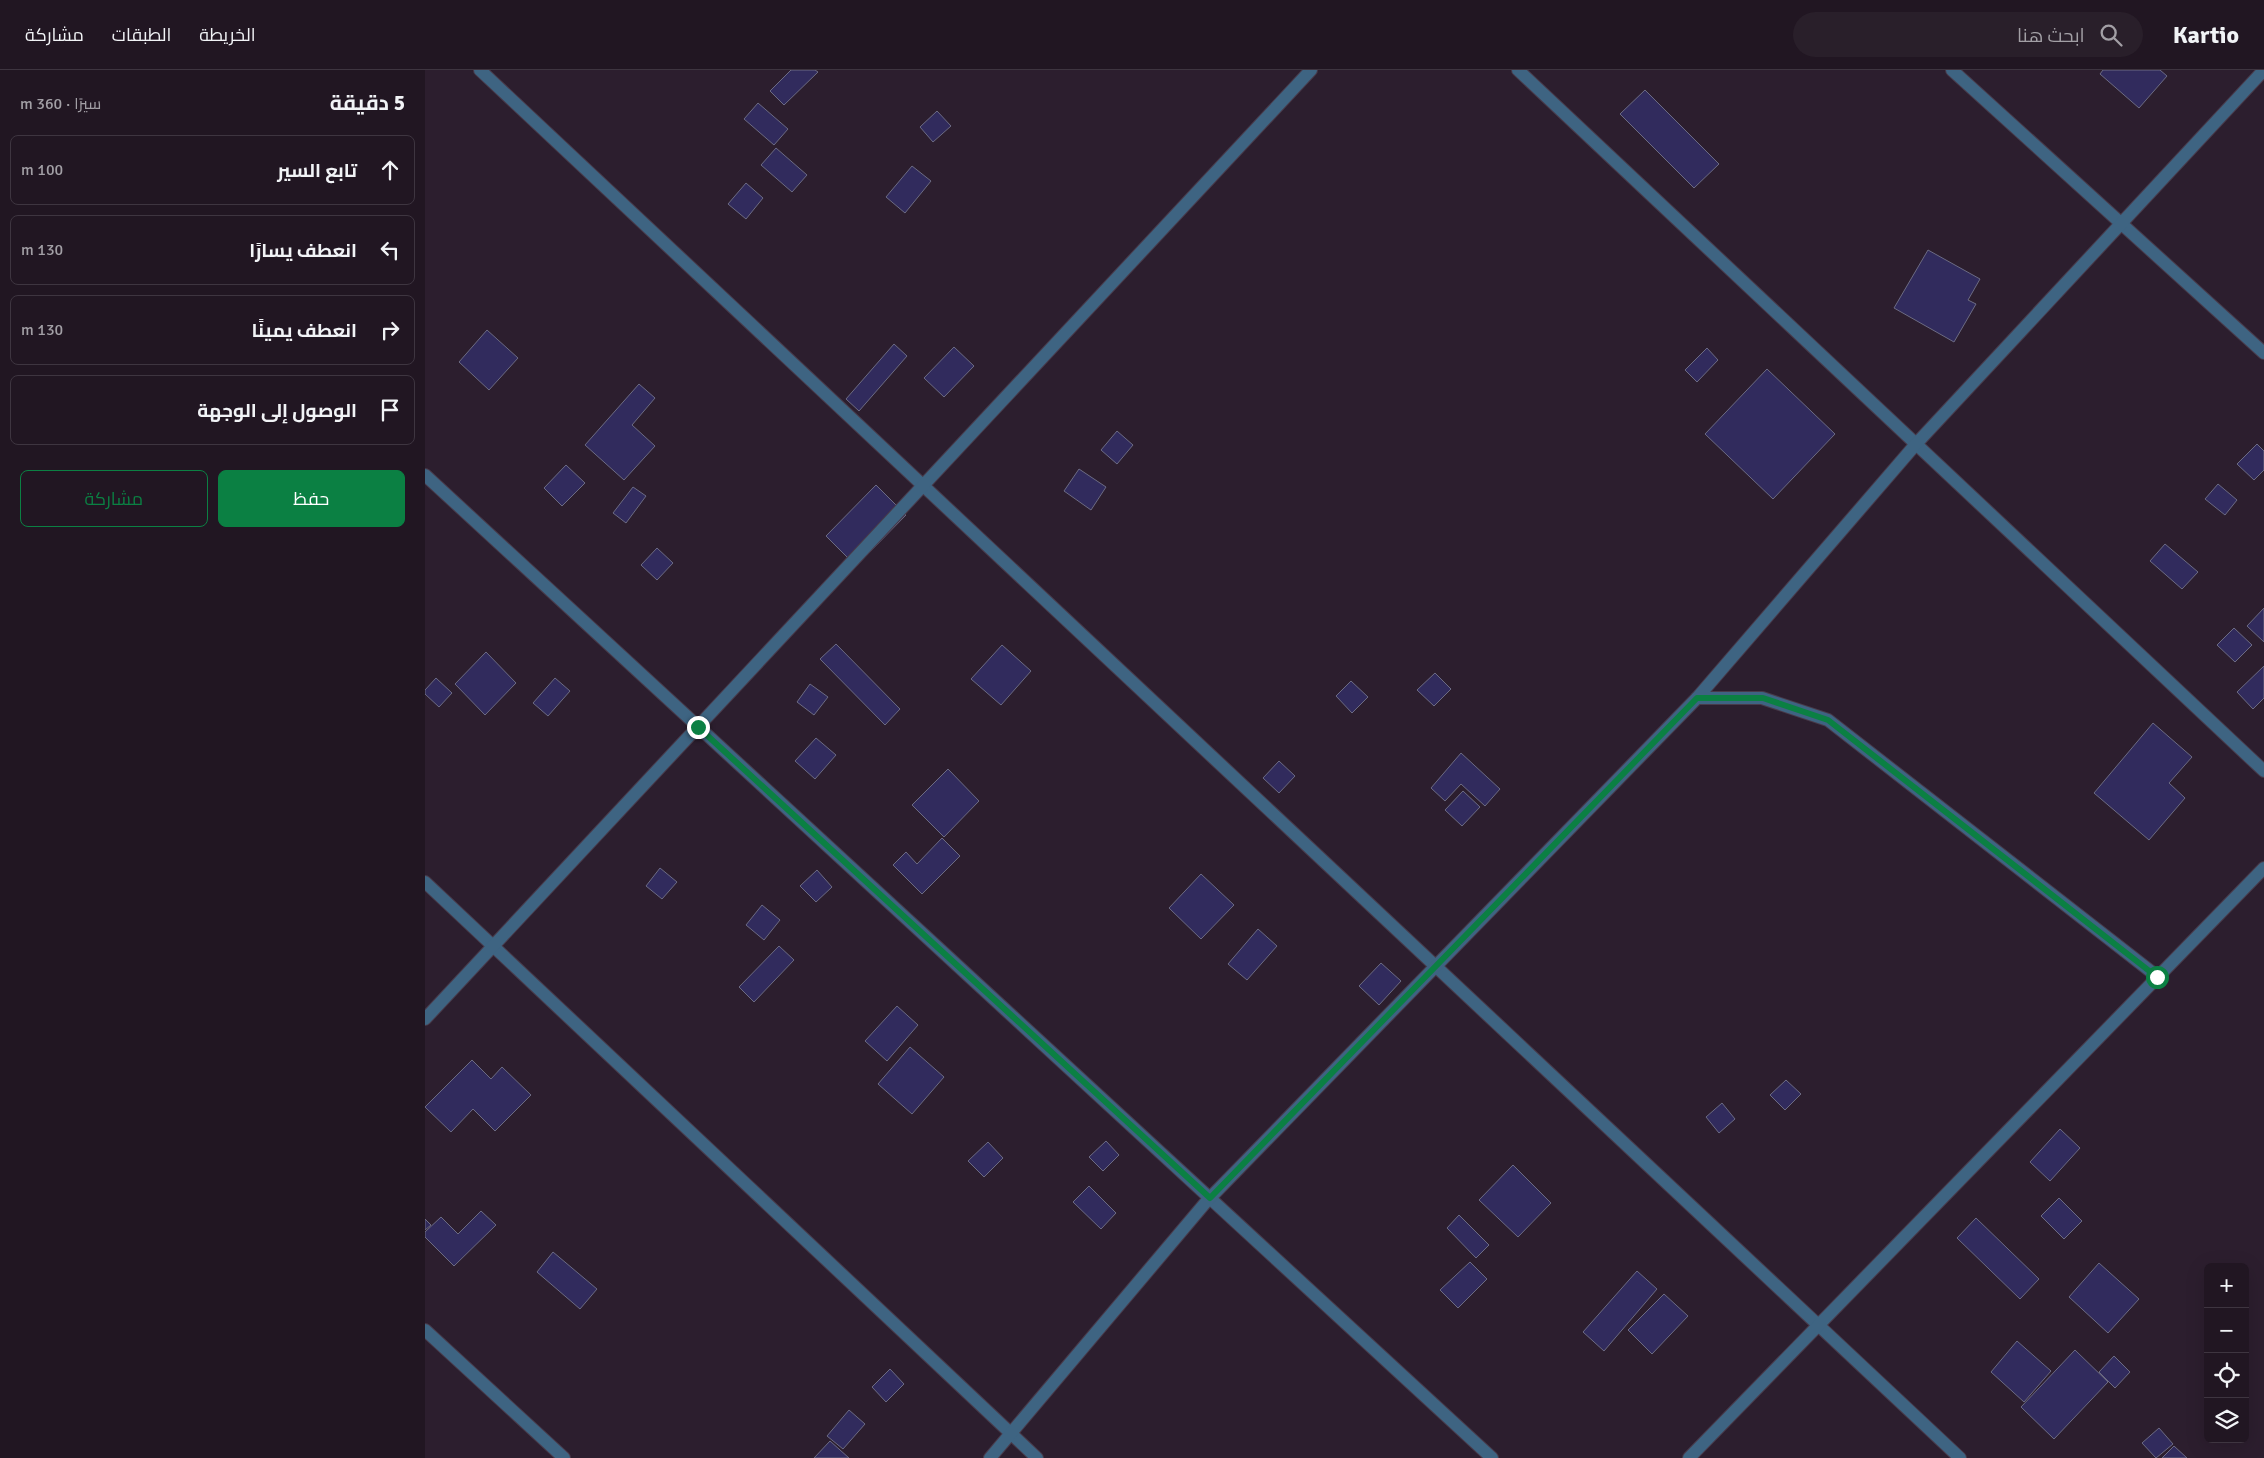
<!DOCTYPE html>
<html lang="ar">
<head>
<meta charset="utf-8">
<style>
	:root { --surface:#211622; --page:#291f2a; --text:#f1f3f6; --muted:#a29fa5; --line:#3e3540; --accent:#0b8043 }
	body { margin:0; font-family:Signika,Cairo,sans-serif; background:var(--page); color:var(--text); direction:rtl }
	.controls { position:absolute; right:15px; bottom:15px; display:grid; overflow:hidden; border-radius:8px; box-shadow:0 5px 20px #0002 }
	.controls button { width:45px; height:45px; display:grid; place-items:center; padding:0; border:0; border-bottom:1px solid var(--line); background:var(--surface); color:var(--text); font:25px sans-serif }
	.stop { position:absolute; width:15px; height:15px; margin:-11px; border:4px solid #0b8043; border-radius:50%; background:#fff }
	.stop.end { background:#0b8043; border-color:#fff; box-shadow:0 1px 5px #0008 }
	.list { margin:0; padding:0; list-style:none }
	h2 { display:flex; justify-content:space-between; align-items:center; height:65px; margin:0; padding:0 20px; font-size:21px }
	h2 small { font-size:16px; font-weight:400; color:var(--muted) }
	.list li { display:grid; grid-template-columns:32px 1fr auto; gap:15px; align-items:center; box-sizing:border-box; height:70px; margin:0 10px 10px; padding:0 10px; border:1px solid var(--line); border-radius:8px }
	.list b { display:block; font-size:19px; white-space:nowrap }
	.list em { font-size:16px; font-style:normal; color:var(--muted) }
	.actions { display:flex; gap:10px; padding:15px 20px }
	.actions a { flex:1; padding:11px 0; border:1px solid var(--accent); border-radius:8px; text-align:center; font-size:18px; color:var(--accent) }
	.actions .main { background:var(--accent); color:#fff }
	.icon { flex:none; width:28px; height:28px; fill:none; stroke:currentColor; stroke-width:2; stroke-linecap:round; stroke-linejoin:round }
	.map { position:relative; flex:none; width:1839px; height:1388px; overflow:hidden; direction:ltr }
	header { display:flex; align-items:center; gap:30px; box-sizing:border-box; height:70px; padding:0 25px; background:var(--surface); border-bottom:1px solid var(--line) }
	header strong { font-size:24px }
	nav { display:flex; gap:28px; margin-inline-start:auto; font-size:18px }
	.search { width:350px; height:45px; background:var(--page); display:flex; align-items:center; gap:12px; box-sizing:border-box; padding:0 18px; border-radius:28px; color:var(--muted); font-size:19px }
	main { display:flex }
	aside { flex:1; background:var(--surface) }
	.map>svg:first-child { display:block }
	.building { fill:#312b5d; stroke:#6c6b83 }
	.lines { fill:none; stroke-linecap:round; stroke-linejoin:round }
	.street-casing { stroke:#483a4a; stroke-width:14 }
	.street { stroke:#3e6482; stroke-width:12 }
	.route { stroke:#0b8043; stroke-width:6 }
</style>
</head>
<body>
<header>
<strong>Kartio</strong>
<div class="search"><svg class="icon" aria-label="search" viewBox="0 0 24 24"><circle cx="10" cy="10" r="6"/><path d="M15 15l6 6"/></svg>ابحث هنا</div>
<nav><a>الخريطة</a><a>الطبقات</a><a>مشاركة</a></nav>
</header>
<main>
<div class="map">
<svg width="1839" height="1388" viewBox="0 0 1839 1388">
	<rect width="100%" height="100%" fill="#2c1e2e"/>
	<g class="building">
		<path d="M 366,0 L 390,0 L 393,2 L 359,35 L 345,21 Z"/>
		<path d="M 1678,0 L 1735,0 L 1742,6 L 1714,38 L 1675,4 Z"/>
		<path d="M 1220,20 L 1294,94 L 1269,118 L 1195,44 Z"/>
		<path d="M 333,33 L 363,59 L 349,75 L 319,49 Z"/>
		<path d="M 512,41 L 526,56 L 508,72 L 495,57 Z"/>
		<path d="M 351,78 L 382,105 L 367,122 L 336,95 Z"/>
		<path d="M 487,96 L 506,111 L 480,143 L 461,127 Z"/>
		<path d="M 321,113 L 338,128 L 321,149 L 303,134 Z"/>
		<path d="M 1503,180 L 1555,209 L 1543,230 L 1551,234 L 1529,272 L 1469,238 Z"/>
		<path d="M 62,260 L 93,288 L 64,320 L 34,292 Z"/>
		<path d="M 469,274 L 482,286 L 434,341 L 421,329 Z"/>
		<path d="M 529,277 L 549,296 L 519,327 L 499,308 Z"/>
		<path d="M 1282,278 L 1293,290 L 1272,312 L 1260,300 Z"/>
		<path d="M 1342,299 L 1410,364 L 1348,429 L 1280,364 Z"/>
		<path d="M 214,314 L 230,328 L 207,355 L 230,376 L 199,410 L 160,375 Z"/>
		<path d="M 692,361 L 708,375 L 692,394 L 676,380 Z"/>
		<path d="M 1832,374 L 1839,381 L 1839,400 L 1829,410 L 1812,394 Z"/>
		<path d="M 141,395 L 160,413 L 137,436 L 119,418 Z"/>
		<path d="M 654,399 L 681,417 L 666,440 L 639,421 Z"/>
		<path d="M 1793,414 L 1812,430 L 1800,445 L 1780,429 Z"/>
		<path d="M 451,415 L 481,445 L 431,496 L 401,466 Z"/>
		<path d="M 208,417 L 221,426 L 201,453 L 188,443 Z"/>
		<path d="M 1740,474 L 1773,502 L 1757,519 L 1725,491 Z"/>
		<path d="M 232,478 L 248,493 L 232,510 L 216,495 Z"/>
		<path d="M 1839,538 L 1839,572 L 1822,556 Z"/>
		<path d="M 1809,558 L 1827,575 L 1810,592 L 1792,575 Z"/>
		<path d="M 411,574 L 475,639 L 460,655 L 395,589 Z"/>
		<path d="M 577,575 L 606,601 L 576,635 L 546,609 Z"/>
		<path d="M 61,582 L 91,613 L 60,645 L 30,614 Z"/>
		<path d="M 1839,596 L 1839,628 L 1828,639 L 1812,622 Z"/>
		<path d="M 1010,603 L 1026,619 L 1009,636 L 992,620 Z"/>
		<path d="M 11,608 L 27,623 L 14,637 L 0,624 L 0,620 Z"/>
		<path d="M 130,608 L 145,621 L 123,646 L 108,633 Z"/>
		<path d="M 926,611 L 943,627 L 927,643 L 911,626 Z"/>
		<path d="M 385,614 L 403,627 L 389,645 L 372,632 Z"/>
		<path d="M 1728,653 L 1767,687 L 1744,713 L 1760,728 L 1724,770 L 1669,723 Z"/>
		<path d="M 391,668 L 411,685 L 390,709 L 370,691 Z"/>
		<path d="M 1036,683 L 1075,719 L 1060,736 L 1036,714 L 1020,731 L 1006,718 Z"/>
		<path d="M 854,691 L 870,706 L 854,723 L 838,708 Z"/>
		<path d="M 523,699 L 554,731 L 519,767 L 487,735 Z"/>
		<path d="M 1038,721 L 1055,737 L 1037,756 L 1020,740 Z"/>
		<path d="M 517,768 L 535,786 L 497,824 L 468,795 L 481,782 L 492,794 Z"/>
		<path d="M 235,798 L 252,812 L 237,829 L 221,816 Z"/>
		<path d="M 392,800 L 407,817 L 391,832 L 375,816 Z"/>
		<path d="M 776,804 L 809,835 L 776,869 L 744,838 Z"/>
		<path d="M 337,835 L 355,850 L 339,870 L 321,855 Z"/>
		<path d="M 833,859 L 852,876 L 822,910 L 803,894 Z"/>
		<path d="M 354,876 L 369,890 L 329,932 L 314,917 Z"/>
		<path d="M 956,893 L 976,911 L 954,935 L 934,916 Z"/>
		<path d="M 472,936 L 493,955 L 462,991 L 440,971 Z"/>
		<path d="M 485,977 L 519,1007 L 487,1044 L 453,1014 Z"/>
		<path d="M 47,990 L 66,1009 L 77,997 L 106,1025 L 70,1061 L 48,1039 L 26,1062 L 0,1037 Z"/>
		<path d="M 1361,1010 L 1376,1024 L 1360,1040 L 1345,1025 Z"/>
		<path d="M 1297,1033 L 1310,1049 L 1294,1063 L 1281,1047 Z"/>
		<path d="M 1635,1059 L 1655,1078 L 1625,1111 L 1605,1092 Z"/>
		<path d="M 681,1071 L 694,1085 L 678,1101 L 664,1087 Z"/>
		<path d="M 563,1072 L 578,1088 L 559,1107 L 543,1091 Z"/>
		<path d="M 1088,1095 L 1126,1133 L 1093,1167 L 1054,1130 Z"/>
		<path d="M 664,1116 L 691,1143 L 676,1159 L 648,1132 Z"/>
		<path d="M 1634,1128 L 1657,1151 L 1639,1169 L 1616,1146 Z"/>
		<path d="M 56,1141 L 71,1155 L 29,1196 L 0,1167 L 0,1162 L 16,1147 L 33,1164 Z"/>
		<path d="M 1034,1145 L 1064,1175 L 1051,1188 L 1022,1158 Z"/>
		<path d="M 1551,1148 L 1614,1209 L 1595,1229 L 1532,1168 Z"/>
		<path d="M 0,1149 L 6,1155 L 0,1160 Z"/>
		<path d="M 128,1182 L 172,1219 L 155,1239 L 112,1202 Z"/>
		<path d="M 1045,1192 L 1062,1209 L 1033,1238 L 1015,1220 Z"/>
		<path d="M 1674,1193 L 1714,1229 L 1683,1263 L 1644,1227 Z"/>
		<path d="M 1212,1201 L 1232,1219 L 1179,1281 L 1158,1262 Z"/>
		<path d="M 1239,1224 L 1263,1246 L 1227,1284 L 1203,1260 Z"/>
		<path d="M 1592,1271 L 1626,1301 L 1599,1332 L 1566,1302 Z"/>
		<path d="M 1650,1280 L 1683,1312 L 1629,1369 L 1596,1337 Z"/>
		<path d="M 1689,1286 L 1705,1302 L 1690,1318 L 1674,1302 Z"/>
		<path d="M 465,1299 L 479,1314 L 461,1332 L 447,1317 Z"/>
		<path d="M 424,1340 L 440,1354 L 418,1379 L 402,1366 Z"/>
		<path d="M 1734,1358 L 1748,1374 L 1731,1388 L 1717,1373 Z"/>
		<path d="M 405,1371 L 424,1388 L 389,1388 Z"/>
		<path d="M 1749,1376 L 1762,1388 L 1737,1388 Z"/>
	</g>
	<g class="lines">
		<g class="street-casing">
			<g id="street">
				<path d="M 55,0 L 1535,1388"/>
				<path d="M 1093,0 L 1839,701"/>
				<path d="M 1527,0 L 1839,283"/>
				<path d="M 0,405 L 1067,1388"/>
				<path d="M 1272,628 L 1491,374 L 1839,0"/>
				<path d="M 0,812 L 612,1388"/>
				<path d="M 0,949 L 886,0"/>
				<path d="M 0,1260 L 139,1388"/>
				<path d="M 565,1388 L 781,1132 L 1272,628 L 1337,628 L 1403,650 L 1733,907"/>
				<path d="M 1264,1388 L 1839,798"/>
			</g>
		</g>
		<use href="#street" class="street"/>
	</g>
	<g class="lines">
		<path class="route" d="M 273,657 L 785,1128 L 1272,628 L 1338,628 L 1403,650 L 1732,907"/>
	</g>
</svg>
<div class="controls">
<button>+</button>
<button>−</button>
<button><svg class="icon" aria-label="locate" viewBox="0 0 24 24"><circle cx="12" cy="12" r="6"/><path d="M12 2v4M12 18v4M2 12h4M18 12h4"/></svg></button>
<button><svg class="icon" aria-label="layers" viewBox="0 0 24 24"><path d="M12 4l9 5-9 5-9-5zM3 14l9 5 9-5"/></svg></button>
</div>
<div class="stop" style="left:1732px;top:907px"></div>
<div class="stop end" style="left:273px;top:657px"></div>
</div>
<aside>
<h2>5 دقيقة<small>سيرًا · 360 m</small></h2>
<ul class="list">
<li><svg class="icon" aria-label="ahead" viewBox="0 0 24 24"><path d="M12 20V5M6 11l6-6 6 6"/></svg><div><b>تابع السير</b></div><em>100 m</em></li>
<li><svg class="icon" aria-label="left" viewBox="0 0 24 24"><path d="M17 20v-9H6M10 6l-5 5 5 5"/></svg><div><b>انعطف يسارًا</b></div><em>130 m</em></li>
<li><svg class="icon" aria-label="right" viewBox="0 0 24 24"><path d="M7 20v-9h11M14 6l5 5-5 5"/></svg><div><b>انعطف يمينًا</b></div><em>130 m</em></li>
<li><svg class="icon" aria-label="arrive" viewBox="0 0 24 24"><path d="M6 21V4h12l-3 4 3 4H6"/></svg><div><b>الوصول إلى الوجهة</b></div></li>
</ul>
<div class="actions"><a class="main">حفظ</a><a>مشاركة</a></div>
</aside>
</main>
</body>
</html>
